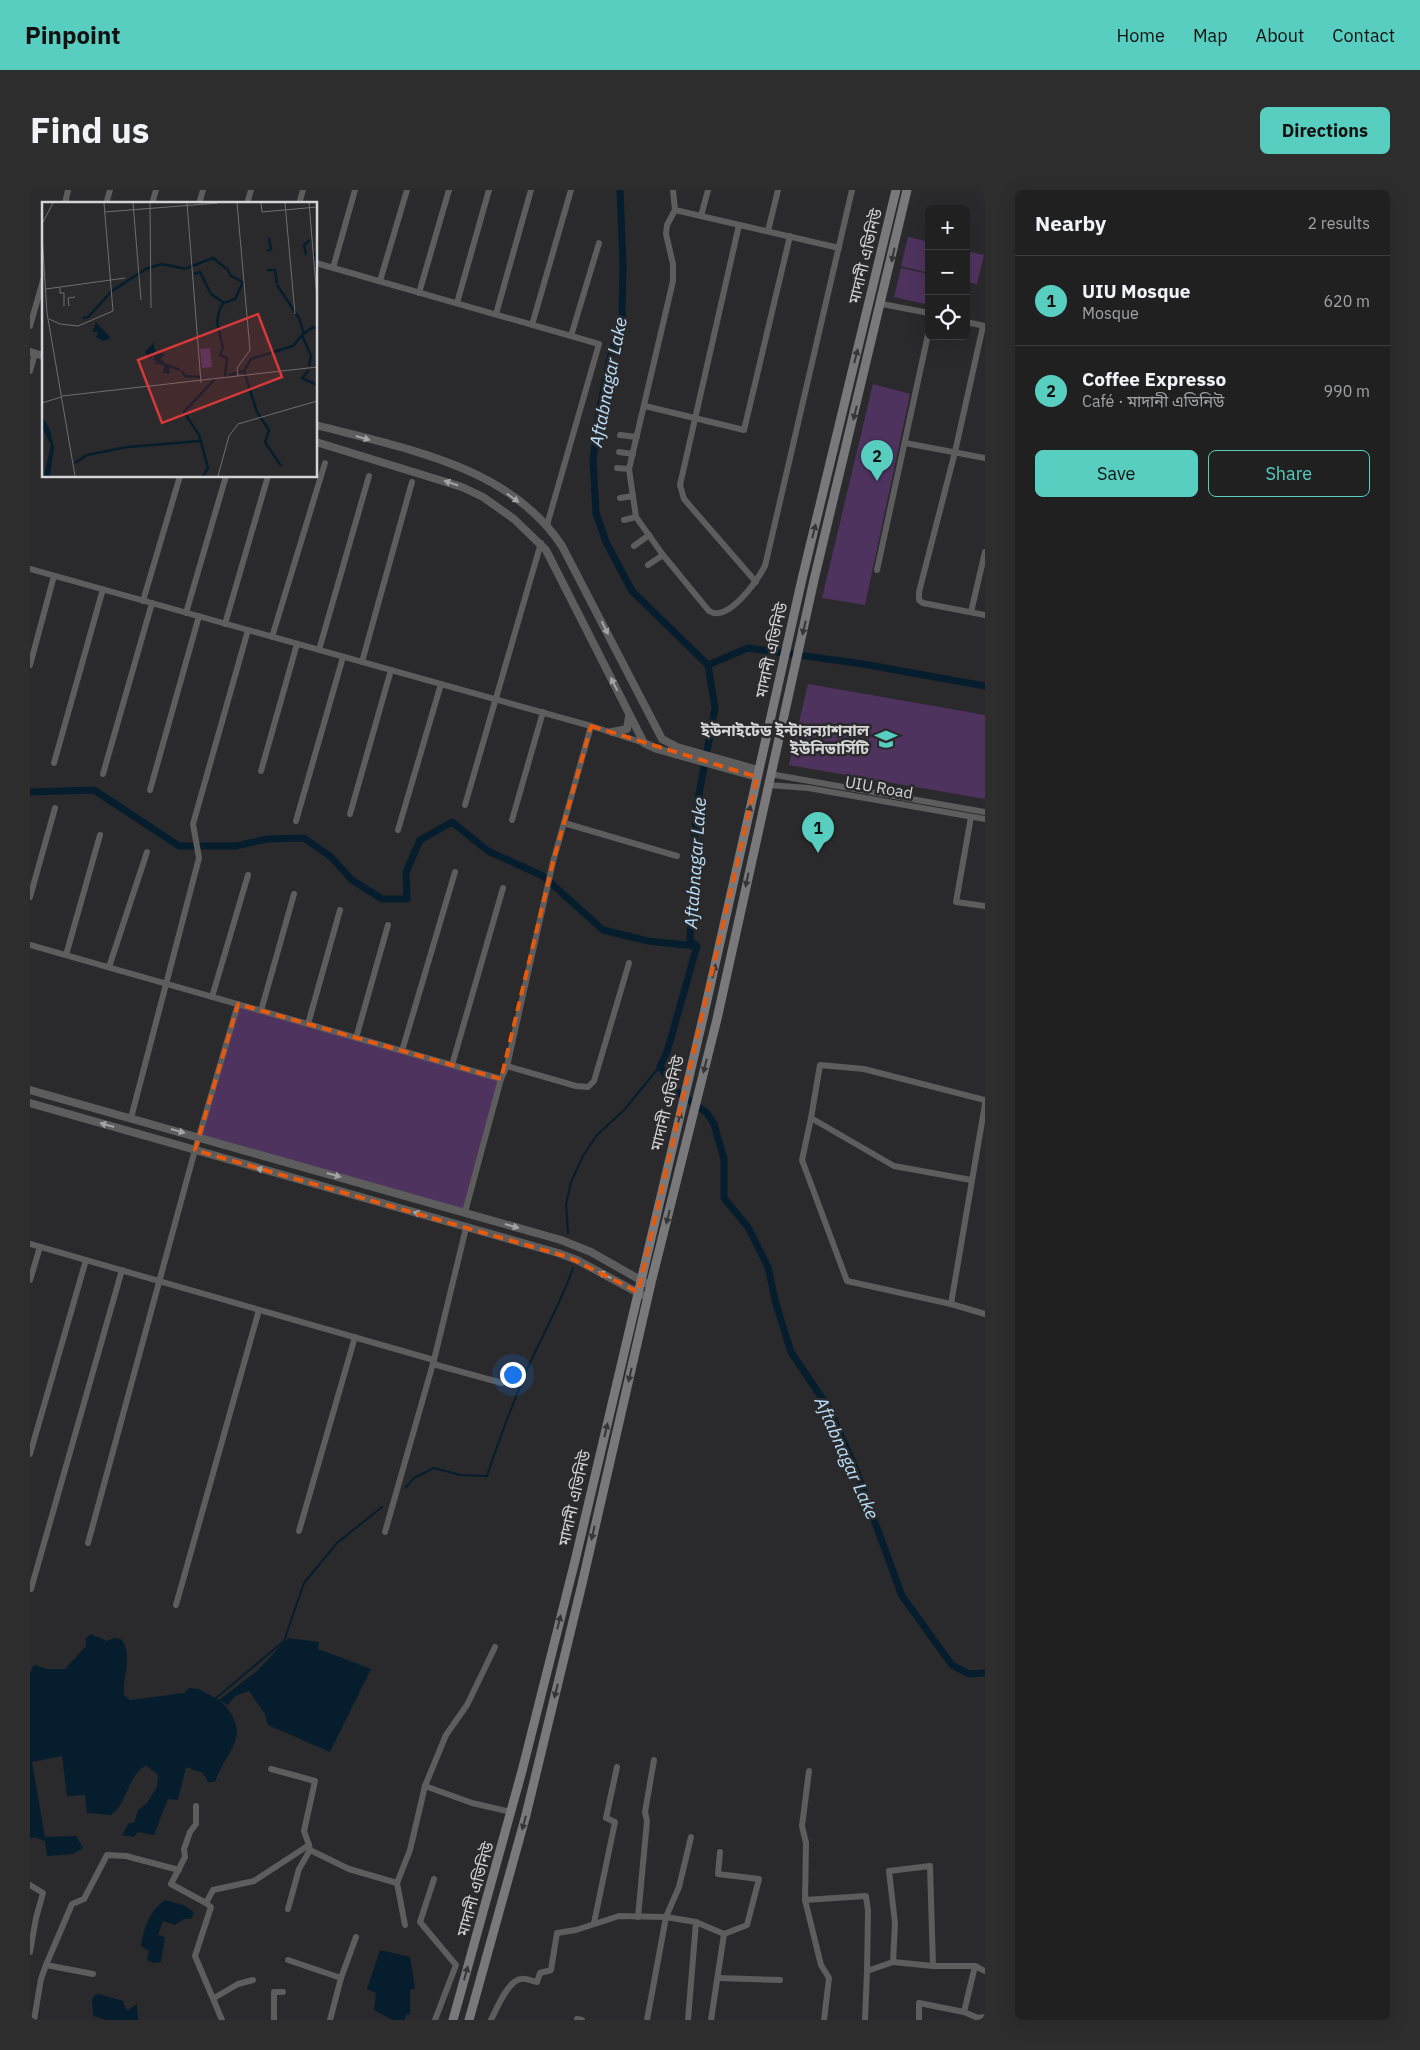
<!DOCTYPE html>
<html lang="en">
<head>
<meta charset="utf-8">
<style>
	:root { --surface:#202021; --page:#2d2d2e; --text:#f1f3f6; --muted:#a2a3a5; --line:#3d3e3f; --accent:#58cec0 }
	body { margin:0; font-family:"IBM Plex Sans","Noto Sans Bengali",sans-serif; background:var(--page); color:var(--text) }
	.controls { position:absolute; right:15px; top:15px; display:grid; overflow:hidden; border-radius:8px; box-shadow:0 5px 20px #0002 }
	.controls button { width:45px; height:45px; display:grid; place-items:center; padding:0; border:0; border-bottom:1px solid var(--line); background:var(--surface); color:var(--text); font:25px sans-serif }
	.you { position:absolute; left:482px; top:1184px; width:18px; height:18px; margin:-12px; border:4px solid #fff; border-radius:50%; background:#1a73e8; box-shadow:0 0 0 8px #1a73e833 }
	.badge { display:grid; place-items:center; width:32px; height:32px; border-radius:50%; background:var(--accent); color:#111; font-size:16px; font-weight:700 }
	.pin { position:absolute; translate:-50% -41px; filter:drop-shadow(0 1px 2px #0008) }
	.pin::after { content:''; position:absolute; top:26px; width:18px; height:15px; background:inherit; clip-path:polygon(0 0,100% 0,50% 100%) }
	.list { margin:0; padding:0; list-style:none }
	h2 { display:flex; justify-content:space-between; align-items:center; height:65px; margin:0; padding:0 20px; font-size:21px }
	h2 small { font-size:16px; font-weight:400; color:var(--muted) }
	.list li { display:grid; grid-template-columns:32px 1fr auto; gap:15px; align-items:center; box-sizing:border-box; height:90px; padding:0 20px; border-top:1px solid var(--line) }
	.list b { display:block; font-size:19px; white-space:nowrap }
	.list p { margin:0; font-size:16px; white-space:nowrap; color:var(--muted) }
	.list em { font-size:16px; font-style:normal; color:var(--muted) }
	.actions { display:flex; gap:10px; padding:15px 20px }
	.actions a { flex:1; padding:11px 0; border:1px solid var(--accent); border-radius:8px; text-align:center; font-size:18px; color:var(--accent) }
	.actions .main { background:var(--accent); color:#111 }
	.icon { flex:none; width:28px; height:28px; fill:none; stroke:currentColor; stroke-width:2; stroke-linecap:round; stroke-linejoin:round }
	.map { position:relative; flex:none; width:955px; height:1830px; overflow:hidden; border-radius:8px }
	header { display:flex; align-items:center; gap:30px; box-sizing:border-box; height:70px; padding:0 25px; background:var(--accent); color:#111 }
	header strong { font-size:24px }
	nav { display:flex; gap:28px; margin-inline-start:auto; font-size:18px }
	.intro { display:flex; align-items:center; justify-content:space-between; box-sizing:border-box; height:120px; padding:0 30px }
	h1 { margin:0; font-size:35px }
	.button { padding:12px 22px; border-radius:8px; background:var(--accent); color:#111; font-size:18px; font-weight:700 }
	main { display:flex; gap:30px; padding:0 30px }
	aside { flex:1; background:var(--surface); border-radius:8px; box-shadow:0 5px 20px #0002 }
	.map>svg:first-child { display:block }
	.green { fill:#4e335f }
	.water { fill:#051d2c }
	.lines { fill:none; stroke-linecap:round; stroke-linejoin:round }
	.stream { stroke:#051d2c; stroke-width:2 }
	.canal { stroke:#051d2c; stroke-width:7 }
	.minor { stroke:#5d5d5e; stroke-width:6 }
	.tertiary { stroke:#5d5d5e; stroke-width:8 }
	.secondary { stroke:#79787a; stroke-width:9 }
	.oneway { fill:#363638 }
	.oneway2 { fill:#a4a4a6 }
	.marked { fill:none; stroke:#e8590c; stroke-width:4; stroke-dasharray:10 6; stroke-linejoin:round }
	.labels { text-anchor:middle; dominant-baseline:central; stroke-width:5; stroke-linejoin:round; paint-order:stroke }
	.street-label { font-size:16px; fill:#d4d4d6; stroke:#2a2a2c }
	.poi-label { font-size:16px; font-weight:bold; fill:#d4d4d6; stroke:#2a2a2c; text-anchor:end }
	.water-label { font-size:18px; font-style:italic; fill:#bce1fc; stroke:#2a2a2c }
	.inset-river { fill:none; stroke:#051d2c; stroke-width:2.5 }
	.inset-road { fill:none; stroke:#6e6e70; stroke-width:1 }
	.view { fill:#d63939; fill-opacity:0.15; stroke:#d63939; stroke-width:2.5 }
	.inset-edge { fill:none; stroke:#d4d4d6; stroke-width:2.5 }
</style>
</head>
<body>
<header>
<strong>Pinpoint</strong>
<nav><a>Home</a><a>Map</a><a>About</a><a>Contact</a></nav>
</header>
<div class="intro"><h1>Find us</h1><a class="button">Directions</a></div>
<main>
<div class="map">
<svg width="955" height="1830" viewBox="0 0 955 1830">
	<rect width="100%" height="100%" fill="#2a2a2c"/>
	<g class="green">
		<path d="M 878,47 L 899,52 L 899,83 L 871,76 Z"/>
		<path d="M 936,61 L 954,65 L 947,94 L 936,92 Z"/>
		<path d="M 871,78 L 899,84 L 899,115 L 864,107 Z"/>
		<path d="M 843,194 L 880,204 L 835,415 L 792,408 Z"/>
		<path d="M 778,494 L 955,525 L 955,609 L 759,575 Z"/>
		<path d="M 208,814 L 471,889 L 435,1022 L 170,947 Z"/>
	</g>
	<g class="water">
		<path d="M 61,1444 L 77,1451 L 84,1448 L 91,1449 C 104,1465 92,1487 94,1505 L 100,1510 L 154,1503 L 159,1498 L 169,1499 L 189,1510 L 227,1481 L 258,1448 L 289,1452 L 288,1459 L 341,1479 L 300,1562 L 238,1535 L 235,1524 L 219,1501 L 205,1506 L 198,1515 L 191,1511 C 224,1547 197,1557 185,1592 L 178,1592 L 173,1583 L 156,1577 L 148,1610 L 138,1609 L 124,1645 L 108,1642 L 104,1647 L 92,1645 L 99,1633 L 104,1633 L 108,1620 L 117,1613 L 127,1597 L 128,1585 L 116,1575 C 96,1588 99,1611 81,1625 L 57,1623 L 55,1605 L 37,1606 L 32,1566 L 2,1572 L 15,1647 L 46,1646 L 53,1658 L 43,1664 L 17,1666 L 15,1651 L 4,1647 L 0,1649 L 0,1483 L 4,1475 L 17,1479 L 35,1479 L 56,1456 L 56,1448 Z"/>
		<path d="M 135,1710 L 153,1715 L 164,1722 L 161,1729 L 154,1729 L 145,1735 L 133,1731 L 128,1745 L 135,1747 L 131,1772 L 124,1773 L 117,1770 L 119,1761 L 111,1756 C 114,1738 119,1721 135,1710 Z"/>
		<path d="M 350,1760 L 380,1767 L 385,1798 L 380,1800 L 380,1825 L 377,1824 L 374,1830 L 362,1830 L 344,1820 L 346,1803 L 337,1799 Z"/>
		<path d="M 69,1804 L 93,1811 L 95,1818 L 98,1820 L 107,1814 L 108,1830 L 76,1830 L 63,1826 L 62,1809 L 65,1805 Z"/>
	</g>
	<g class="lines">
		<g class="stream">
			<path d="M 538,1043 L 536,1015 L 541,992 L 553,966 L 567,945 L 594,920 L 630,876"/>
			<path d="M 376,1297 L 384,1288 L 404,1278 L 430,1285 L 457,1286 C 469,1249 483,1213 498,1177 C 513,1144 531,1113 543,1078"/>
			<path d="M 186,1508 L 254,1451 L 274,1393 L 307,1353 L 352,1317"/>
		</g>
		<g class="canal">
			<path d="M 590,0 L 593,75 L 592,127 L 580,168 L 570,217 L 563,269 L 566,323 L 576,352 L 602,401 L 678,475 L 685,518 L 666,620 L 660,751 L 667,756 L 637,862 L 630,876 L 645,900 L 677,923 L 684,934 L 694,969 L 694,1008 L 718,1037 L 738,1077 L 746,1114 L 761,1162 L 798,1217 L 824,1275 L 872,1406 L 922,1475 L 939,1484 L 955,1483"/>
			<path d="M 678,475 L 718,458 L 833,474 L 955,496"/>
			<path d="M 0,602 L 64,600 L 149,656 L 206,656 L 237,649 L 274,648 L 301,667 L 322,690 L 352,709 L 377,709 L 376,682 L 390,650 L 422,632 L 458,661 L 513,686 L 573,740 L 618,751 L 666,756"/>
		</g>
		<g class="minor">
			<path d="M 643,0 L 645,20 L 637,35 L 636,44 L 643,74 L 643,91 L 599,279 L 606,327 L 633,365 L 679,421 C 698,433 727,391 735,376 L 822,0"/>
			<path d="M 35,14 L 38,0"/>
			<path d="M 76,14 L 80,0"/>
			<path d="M 122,14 L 126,0"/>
			<path d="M 169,14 L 173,0"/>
			<path d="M 217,14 L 221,0"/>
			<path d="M 269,14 L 273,0"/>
			<path d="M 645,20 L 809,58"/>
			<path d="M 671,26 L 678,0"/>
			<path d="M 709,35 L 650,295 L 654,309 L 726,392"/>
			<path d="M 738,41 L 748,0"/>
			<path d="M 286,73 L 569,154 L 517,335"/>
			<path d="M 303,78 L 325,0"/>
			<path d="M 350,91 L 377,0"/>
			<path d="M 389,103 L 419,0"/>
			<path d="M 427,113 L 459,0"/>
			<path d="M 852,114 L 899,123"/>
			<path d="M 466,124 L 501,0"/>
			<path d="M 936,132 L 955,136"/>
			<path d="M 502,135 L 541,0"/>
			<path d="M 0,136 L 14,87"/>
			<path d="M 953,136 L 925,262 L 889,402 L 889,410 L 893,413 L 955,425"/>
			<path d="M 541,146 L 569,53"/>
			<path d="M 0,181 L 5,164"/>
			<path d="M 615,216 L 714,240 L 760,46"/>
			<path d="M 590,245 L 607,247"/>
			<path d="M 875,253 L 955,268"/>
			<path d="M 589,262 L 603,264"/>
			<path d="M 587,278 L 599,279"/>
			<path d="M 590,308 L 603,306"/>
			<path d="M 594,330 L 606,327"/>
			<path d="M 604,356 L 619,345"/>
			<path d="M 618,375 L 633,365"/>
			<path d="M 0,379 L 561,536 L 614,553"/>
			<path d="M 847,380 L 899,140"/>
			<path d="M 113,411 L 150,286"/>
			<path d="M 941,422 L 955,362"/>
			<path d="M 156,423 L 196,286"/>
			<path d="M 195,434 L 238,286"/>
			<path d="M 242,447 L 295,273"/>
			<path d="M 289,460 L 339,286"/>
			<path d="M 332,472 L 382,292"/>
			<path d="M 0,475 L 24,386"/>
			<path d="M 24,573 L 73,399"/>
			<path d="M 231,581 L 267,454"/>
			<path d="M 73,584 L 122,413"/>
			<path d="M 740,584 L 955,622"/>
			<path d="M 738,595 L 778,598 L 955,629"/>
			<path d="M 120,600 L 169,426"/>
			<path d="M 435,615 L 511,353"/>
			<path d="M 320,624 L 361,480"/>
			<path d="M 941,627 L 926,712 L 955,716"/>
			<path d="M 482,630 L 513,522"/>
			<path d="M 266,631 L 313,467"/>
			<path d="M 534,633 L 647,666"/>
			<path d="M 368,640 L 411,494"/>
			<path d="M 0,707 L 25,618"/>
			<path d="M 0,755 L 471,889"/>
			<path d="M 36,765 L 70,645"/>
			<path d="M 79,777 L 117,662"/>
			<path d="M 182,807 L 218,685"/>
			<path d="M 231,821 L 264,704"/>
			<path d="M 278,834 L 310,720"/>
			<path d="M 326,848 L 358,735"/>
			<path d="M 372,861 L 425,682"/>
			<path d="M 422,875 L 473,698"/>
			<path d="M 477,876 L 546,896 L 558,897 L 564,891 L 599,773"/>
			<path d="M 101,928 L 169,668 L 163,634 L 218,440"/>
			<path d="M 781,928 L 772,970 L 817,1091 L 921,1114 L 955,1124"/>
			<path d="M 941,990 L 864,976 L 781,928 L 790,875 L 834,879 L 955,910"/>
			<path d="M 435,1022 L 471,889 L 477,876 L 523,672 L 561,536"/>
			<path d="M 0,1054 L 404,1170 L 436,1038"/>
			<path d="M 0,1090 L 10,1057"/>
			<path d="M 921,1114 L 955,914"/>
			<path d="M 403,1174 L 472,1193"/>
			<path d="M 0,1264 L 56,1070"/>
			<path d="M 269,1341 L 325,1147"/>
			<path d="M 355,1342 L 404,1170"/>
			<path d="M 58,1353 L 165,960 L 208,814"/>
			<path d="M 1,1399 L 92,1080"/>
			<path d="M 146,1415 L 229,1120"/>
			<path d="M 779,1581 L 772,1636 L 776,1653 L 775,1710 L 791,1775 L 799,1788 L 794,1830"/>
			<path d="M 395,1596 L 416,1545 L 437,1515 L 465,1457"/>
			<path d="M 166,1616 L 166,1634 L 160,1642 L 154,1659 L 155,1667 L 141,1694 L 176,1713"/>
			<path d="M 279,1655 L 280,1660 L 319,1679 L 367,1693"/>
			<path d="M 404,1689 L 390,1732 L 426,1775 L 405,1830"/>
			<path d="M 0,1695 L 13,1703 L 6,1728 L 0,1762"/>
			<path d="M 775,1710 L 836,1706 L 838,1721 L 837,1781"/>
			<path d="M 258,1719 L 269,1679 L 280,1660"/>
			<path d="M 608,1727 L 617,1631 L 615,1622 L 624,1570"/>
			<path d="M 666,1732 L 694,1744"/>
			<path d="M 564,1733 L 585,1632 L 576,1628 L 587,1577"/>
			<path d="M 375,1735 L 367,1693 L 380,1660 L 395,1596 L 442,1613 L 481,1622"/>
			<path d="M 258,1770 L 311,1788"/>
			<path d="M 863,1772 L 865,1733 L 859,1681 L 900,1676 L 903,1776"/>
			<path d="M 63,1784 L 16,1775 L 42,1714 L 54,1709 L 77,1665 L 96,1666 L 149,1680"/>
			<path d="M 688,1788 L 750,1790"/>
			<path d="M 184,1808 L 208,1794 L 223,1790"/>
			<path d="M 934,1822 L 948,1828 L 955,1827"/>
			<path d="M 547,1829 L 552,1830"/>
			<path d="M 4,1830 L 11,1789 L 16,1775"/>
			<path d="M 192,1830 L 165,1766 L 181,1717 L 176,1713 L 183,1700 L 224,1691 L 279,1655 L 274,1641 L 285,1591 L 241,1579"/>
			<path d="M 244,1830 L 244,1802 L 253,1802"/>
			<path d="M 300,1830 L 311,1788 L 326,1747"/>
			<path d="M 461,1830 C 466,1820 478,1790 491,1789 C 496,1788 502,1791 507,1792 L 510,1783 L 521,1780 L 527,1743 L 546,1740 L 589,1726 L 636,1727 L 666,1732 L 658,1830"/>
			<path d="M 617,1830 L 636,1727 L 649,1697 L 661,1647"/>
			<path d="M 681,1830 L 694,1744 L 717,1735 L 729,1689 L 688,1684 L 690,1662"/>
			<path d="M 835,1830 L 837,1781 L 863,1772 L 903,1776 L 945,1776 L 955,1781"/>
			<path d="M 889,1830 L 889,1813 L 934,1822 L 945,1776"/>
		</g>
		<g class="tertiary">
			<path d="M 0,162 L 14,166"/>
			<path d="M 286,235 C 372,258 479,275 532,356 L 632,549 L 647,557 L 728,580"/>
			<path d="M 286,252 L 432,297 L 453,307 L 484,329 L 516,360 L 614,553 L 627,559 L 727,587"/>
			<path d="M 582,542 L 597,539 L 599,527"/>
			<path d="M 0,900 L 531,1050 L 561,1062 L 621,1096"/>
			<path d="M 0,913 L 528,1063 L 547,1070 L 612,1105"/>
		</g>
		<g class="secondary">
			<path d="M 423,1830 L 492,1581 L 545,1371 L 673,828 L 772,389 L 866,0"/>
			<path d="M 439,1830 L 496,1625 L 552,1394 L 621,1093 L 687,829 L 784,390 L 877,0"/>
		</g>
	</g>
	<defs><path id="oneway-solid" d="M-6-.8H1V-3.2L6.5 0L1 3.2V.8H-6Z" transform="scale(1.25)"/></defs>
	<g class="oneway">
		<use href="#oneway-solid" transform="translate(863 65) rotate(102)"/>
		<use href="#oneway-solid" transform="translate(826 166) rotate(-76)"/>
		<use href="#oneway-solid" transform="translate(825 223) rotate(104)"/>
		<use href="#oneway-solid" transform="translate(784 341) rotate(-76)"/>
		<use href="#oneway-solid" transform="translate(774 438) rotate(103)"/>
		<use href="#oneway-solid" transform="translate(719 622) rotate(-77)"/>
		<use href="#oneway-solid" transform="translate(717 690) rotate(102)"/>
		<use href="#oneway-solid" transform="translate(684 781) rotate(-77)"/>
		<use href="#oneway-solid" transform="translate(675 876) rotate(104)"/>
		<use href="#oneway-solid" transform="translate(649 929) rotate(-76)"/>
		<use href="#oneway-solid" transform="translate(638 1027) rotate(104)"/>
		<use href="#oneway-solid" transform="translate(600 1185) rotate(103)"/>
		<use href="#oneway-solid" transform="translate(576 1240) rotate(-77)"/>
		<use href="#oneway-solid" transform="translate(563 1343) rotate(103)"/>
		<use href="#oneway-solid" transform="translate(529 1432) rotate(-76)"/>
		<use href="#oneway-solid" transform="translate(526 1501) rotate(104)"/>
		<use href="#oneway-solid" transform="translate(494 1633) rotate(105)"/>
		<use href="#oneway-solid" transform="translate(436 1783) rotate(-74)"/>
	</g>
	<g class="oneway2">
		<use href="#oneway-solid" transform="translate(333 248) rotate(16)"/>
		<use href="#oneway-solid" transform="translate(421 293) rotate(-161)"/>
		<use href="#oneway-solid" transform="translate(483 308) rotate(36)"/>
		<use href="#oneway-solid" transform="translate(575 438) rotate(64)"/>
		<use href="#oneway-solid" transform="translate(584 494) rotate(-117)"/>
		<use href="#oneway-solid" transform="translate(77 935) rotate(-164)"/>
		<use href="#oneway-solid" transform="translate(148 941) rotate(16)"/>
		<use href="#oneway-solid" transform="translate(233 980) rotate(-164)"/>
		<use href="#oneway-solid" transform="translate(304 985) rotate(16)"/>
		<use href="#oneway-solid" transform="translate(390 1024) rotate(-164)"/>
		<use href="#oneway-solid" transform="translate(482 1036) rotate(16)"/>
		<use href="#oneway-solid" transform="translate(575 1085) rotate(-153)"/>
	</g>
	<path class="marked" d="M 561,536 L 727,587 L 608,1102 L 538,1067 L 165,960 L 208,814 L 471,889 L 523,672 Z"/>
	<defs>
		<g id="university-bare" transform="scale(1.725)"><path d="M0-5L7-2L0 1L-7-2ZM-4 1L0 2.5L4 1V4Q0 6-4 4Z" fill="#58cec0" stroke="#2a2a2c" stroke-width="2.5" paint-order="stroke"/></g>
	</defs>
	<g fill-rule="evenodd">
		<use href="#university-bare" x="856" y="549"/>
	</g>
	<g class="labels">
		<g class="street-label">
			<text transform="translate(835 66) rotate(-76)">মাদানী এভিনিউ</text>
			<text transform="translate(741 460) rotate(-77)">মাদানী এভিনিউ</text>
			<text transform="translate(849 597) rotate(10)">UIU Road</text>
			<text transform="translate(637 913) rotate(-76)">মাদানী এভিনিউ</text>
			<text transform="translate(544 1308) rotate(-77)">মাদানী এভিনিউ</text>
			<text transform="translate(445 1699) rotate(-74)">মাদানী এভিনিউ</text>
		</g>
		<g class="poi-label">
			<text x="839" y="540">ইউনাইটেড ইন্টারন্যাশনাল<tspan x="839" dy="18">ইউনিভার্সিটি</tspan></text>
		</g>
		<g class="water-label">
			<text transform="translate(578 192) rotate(-79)">Aftabnagar Lake</text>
			<text transform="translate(665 673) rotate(-86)">Aftabnagar Lake</text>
			<text transform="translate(817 1268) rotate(66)">Aftabnagar Lake</text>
		</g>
	</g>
	<g transform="translate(12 12)">
		<rect width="275" height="275" fill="#2a2a2c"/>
		<path d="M 168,146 L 170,165 L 160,166 L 158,147 Z" fill="#4e335f"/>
		<path d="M 54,120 L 68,135 L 67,137 L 61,139 L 54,135 L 56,130 L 50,130 ZM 111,141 L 113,149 L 123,152 L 119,157 L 127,165 L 128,172 L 121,171 L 122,163 L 111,162 L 115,160 L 111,158 L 113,152 L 108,157 L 103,150 ZM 0,214 L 8,228 L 12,245 L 8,274 L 2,274 L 9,243 L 0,226 Z" fill="#051d2c"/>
		<path class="inset-river" d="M 225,49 L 229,47 L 227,36M 273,50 L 275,71M 264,53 L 262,43 L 268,38M 145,66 L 171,56 L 185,67 L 189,74 L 201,80 L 193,97 L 182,101M 225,68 L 233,68 L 235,82M 152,72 L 158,70 L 169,92 L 182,101 L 178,106 L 175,120 L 181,146 L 178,153 L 185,156 L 183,175M 235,83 L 257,116 L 262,132M 41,116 L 46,115 L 70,89 L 104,67 L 119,62 L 145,67M 260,133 L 269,154 L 267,164M 122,162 L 138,168M 267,168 L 260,176 L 275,183M 140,169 L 143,174 L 158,175M 202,169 L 215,210 L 227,228 L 223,240 L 239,264M 187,173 L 202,169 L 209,157 L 251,144 L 260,133 L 271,125 L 275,127M 33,261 L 45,253 L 85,245 L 158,239M 161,274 L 166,266 L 157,233 L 142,210 L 173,177"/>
		<path class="inset-road" d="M 91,1 L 99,98M 108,1 L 109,106M 145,1 L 159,181M 195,1 L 208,148 L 195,166 L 196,174M 219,1 L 220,10 L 275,5M 243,1 L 253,112M 267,1 L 275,96M 63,10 L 176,1M 0,22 L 11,1M 0,32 L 5,111 L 33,274M 18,86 L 18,91 L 22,91 L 22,104M 4,87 L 83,76M 27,104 L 26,96 L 33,95M 7,117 L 18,122 L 36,124 L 71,109 L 62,1M 20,194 L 275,165M 0,201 L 19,195M 176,274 L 187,234 L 196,222 L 275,199"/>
		<path class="view" d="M 216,112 L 240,175 L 120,221 L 96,158 Z"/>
		<rect width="275" height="275" class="inset-edge"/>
	</g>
</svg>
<div class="controls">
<button>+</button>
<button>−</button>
<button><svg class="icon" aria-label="locate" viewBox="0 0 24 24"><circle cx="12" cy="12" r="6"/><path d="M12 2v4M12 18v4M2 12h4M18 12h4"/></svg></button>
</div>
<div class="you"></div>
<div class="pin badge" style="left:788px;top:663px">1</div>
<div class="pin badge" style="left:847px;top:291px">2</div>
</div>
<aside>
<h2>Nearby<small>2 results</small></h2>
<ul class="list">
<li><span class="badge">1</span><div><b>UIU Mosque</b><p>Mosque</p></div><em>620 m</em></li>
<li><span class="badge">2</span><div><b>Coffee Expresso</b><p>Café · মাদানী এভিনিউ</p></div><em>990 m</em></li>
</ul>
<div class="actions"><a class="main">Save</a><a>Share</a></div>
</aside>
</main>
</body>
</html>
